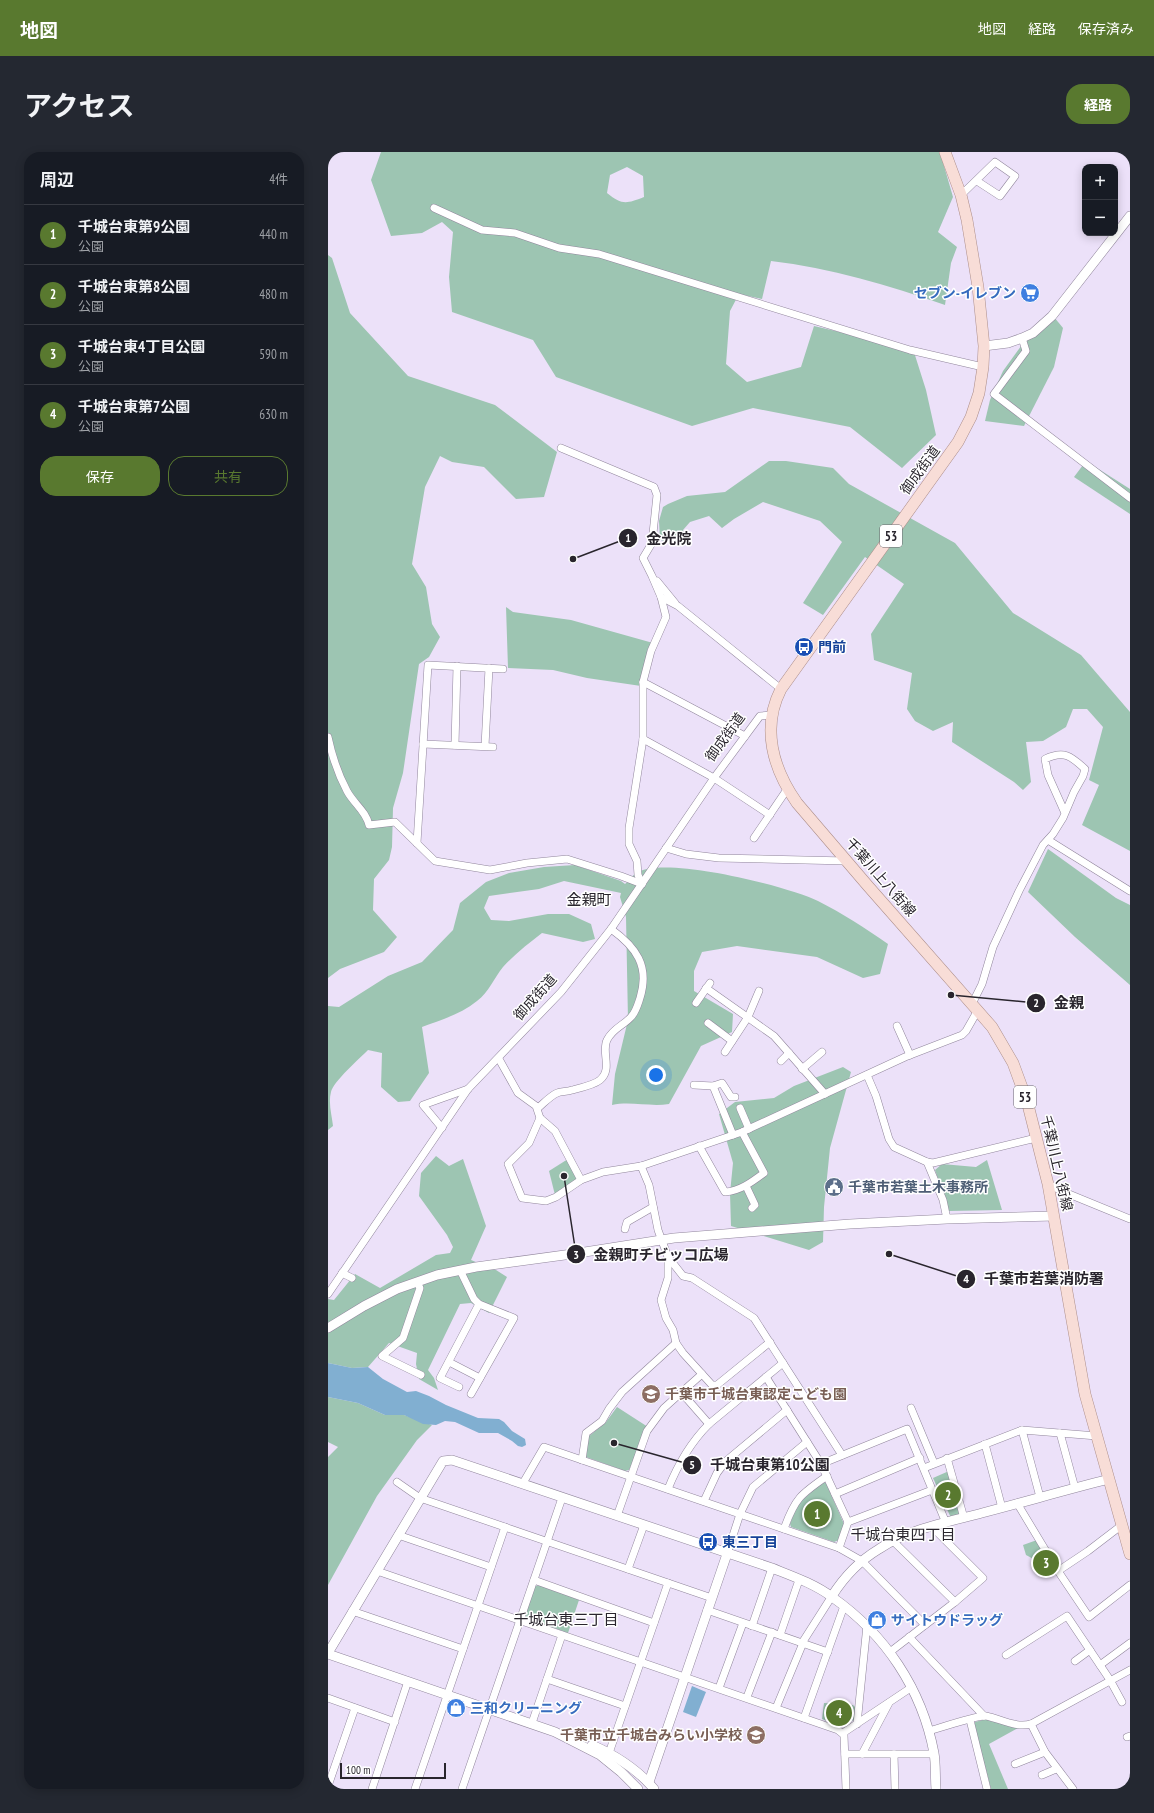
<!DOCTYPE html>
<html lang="ja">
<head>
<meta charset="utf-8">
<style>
	:root { --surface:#171b24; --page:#242831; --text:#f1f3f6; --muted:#9ea1a6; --line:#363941; --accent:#59792f }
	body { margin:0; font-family:"PT Sans Narrow","Noto Sans JP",sans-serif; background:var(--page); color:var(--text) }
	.controls { position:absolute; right:12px; top:12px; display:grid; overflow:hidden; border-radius:8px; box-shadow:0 2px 10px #0003 }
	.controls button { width:36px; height:36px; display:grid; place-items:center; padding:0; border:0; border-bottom:1px solid var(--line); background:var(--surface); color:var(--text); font:20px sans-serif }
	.scale { position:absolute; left:12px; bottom:10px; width:106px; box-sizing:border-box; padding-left:4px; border:2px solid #29252d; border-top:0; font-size:11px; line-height:14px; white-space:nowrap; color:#29252d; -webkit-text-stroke:3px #fff; paint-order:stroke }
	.you { position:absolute; left:328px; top:923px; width:14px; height:14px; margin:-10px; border:3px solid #fff; border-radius:50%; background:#1a73e8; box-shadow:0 0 0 6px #1a73e833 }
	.badge { display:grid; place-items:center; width:26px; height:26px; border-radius:50%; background:var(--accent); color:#fff; font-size:13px; font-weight:700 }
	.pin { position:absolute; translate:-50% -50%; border:2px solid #fff; box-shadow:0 1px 4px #0006 }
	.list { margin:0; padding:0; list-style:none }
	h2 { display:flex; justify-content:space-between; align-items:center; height:52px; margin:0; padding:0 16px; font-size:17px }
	h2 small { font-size:13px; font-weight:400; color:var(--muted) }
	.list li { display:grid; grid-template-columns:26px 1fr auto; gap:12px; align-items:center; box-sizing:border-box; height:60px; padding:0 16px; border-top:1px solid var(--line) }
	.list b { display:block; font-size:15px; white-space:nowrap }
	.list p { margin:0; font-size:13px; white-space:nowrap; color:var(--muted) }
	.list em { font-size:13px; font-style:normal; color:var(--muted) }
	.actions { display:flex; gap:8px; padding:12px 16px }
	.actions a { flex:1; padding:9px 0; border:1px solid var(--accent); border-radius:16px; text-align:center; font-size:14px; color:var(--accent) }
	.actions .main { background:var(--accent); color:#fff }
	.map { position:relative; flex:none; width:802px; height:1637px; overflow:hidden; border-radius:16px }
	header { display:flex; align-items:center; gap:24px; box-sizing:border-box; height:56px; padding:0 20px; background:var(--accent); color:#fff }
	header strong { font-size:19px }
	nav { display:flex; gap:22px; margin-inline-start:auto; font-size:14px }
	.intro { display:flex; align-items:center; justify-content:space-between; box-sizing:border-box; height:96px; padding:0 24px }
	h1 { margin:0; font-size:28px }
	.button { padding:10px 18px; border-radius:16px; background:var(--accent); color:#fff; font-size:14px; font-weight:700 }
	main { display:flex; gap:24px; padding:0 24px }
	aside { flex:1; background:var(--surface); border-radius:16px; box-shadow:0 2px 10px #0003 }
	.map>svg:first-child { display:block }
	.green { fill:#9dc5b2; fill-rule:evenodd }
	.water { fill:#81afd1 }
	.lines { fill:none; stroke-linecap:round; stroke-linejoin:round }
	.minor-casing { stroke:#91869c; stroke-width:8 }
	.tertiary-casing { stroke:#91869c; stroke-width:10 }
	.primary-casing { stroke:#ac8e8a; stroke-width:12 }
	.minor { stroke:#fff; stroke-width:7 }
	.tertiary { stroke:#fff; stroke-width:9 }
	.primary { stroke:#f8ddd7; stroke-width:11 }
	.labels { text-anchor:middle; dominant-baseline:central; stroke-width:3; stroke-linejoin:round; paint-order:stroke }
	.shield { fill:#fff; stroke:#69666c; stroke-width:1 }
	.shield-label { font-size:13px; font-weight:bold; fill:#29252d }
	.shop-label { font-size:14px; font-weight:bold; fill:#366cbe; stroke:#fff; text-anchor:start }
	.street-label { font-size:14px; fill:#29252d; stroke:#fff }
	.transit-label { font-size:14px; font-weight:bold; fill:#164399; stroke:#fff; text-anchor:start }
	.service-label { font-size:14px; font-weight:bold; fill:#4e5e75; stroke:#fff; text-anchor:start }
	.education-label { font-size:14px; font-weight:bold; fill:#785e54; stroke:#fff; text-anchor:start }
	.neighbourhood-label { font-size:15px; fill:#29252d; stroke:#fff }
	.leader { fill:none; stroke:#29252d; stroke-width:1.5 }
	.callout-dot { fill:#29252d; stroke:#fff; stroke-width:1.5 }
	.mark-label { font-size:12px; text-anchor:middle; font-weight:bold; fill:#fff }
	.callout-label { font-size:15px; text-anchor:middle; font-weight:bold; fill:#29252d; stroke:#fff; stroke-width:3; stroke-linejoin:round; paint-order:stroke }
</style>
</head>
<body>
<header>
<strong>地図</strong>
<nav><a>地図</a><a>経路</a><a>保存済み</a></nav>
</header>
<div class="intro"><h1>アクセス</h1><a class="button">経路</a></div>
<main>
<aside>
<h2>周辺<small>4件</small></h2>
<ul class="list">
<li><span class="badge">1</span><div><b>千城台東第9公園</b><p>公園</p></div><em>440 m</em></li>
<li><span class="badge">2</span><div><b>千城台東第8公園</b><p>公園</p></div><em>480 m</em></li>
<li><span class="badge">3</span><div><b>千城台東4丁目公園</b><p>公園</p></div><em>590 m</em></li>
<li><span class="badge">4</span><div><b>千城台東第7公園</b><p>公園</p></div><em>630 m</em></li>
</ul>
<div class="actions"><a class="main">保存</a><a>共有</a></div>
</aside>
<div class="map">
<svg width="802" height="1637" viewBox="0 0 802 1637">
	<rect width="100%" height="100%" fill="#ece1f9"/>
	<g class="green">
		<path d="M 53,0 L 612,0 L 625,45 L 610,80 L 629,95 L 623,111 L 617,153 C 561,133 502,116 443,109 L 434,147 L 411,142 L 402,159 L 398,212 L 419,230 L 473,215 L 486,174 L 585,197 L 598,238 L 608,283 L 574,316 L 522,275 L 425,256 L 364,274 L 228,225 L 205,188 L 124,160 L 121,125 L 125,80 L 114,70 L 94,81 L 63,84 L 43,28 ZM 299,15 L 315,24 L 316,45 C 298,52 294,53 279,41 L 282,23 Z"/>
		<path d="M 0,103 L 4,106 L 22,161 L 80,224 L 167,253 L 229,300 L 216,345 L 188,347 L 156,315 L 124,310 L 112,304 L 97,335 L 84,412 L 98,435 L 104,472 L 112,485 L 101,505 L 91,512 L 75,621 L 65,656 L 64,695 L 61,708 L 46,727 L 45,758 L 69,785 L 56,800 L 12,817 L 0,826 Z"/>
		<path d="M 726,165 L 735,176 L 726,215 L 696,274 L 657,269 L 662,248 L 675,219 L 712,168 Z"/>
		<path d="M 441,309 L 458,309 L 505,316 L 521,332 L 627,391 L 685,461 L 753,503 L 802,560 L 802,699 L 754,673 L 771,633 L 761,628 L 775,575 L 759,557 L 745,557 L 738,575 L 715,589 L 698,590 L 703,630 L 695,638 L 686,630 L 624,590 L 625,570 L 605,579 L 587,569 L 579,557 L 584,521 L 546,508 L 543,482 L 576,432 L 537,405 L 495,463 L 475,451 L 514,390 L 492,369 L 435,350 L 406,367 L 394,376 L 381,364 L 362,370 L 355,378 L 359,393 L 332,388 L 331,369 L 335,355 L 340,352 L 359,344 L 397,340 Z"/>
		<path d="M 758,309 L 802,337 L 802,362 L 746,325 Z"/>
		<path d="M 178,455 L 185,460 L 243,468 L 325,491 L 313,534 L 259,526 L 225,518 L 180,516 Z"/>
		<path d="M 720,697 L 788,746 L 802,753 L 802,833 L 747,785 L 700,740 Z"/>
		<path d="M 247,713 L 293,729 L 297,732 C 301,729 305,722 310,720 C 339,704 459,734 490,749 C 514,761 537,776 560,792 L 552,822 L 535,826 L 489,805 L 409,794 L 374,800 L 366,819 L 366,839 L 405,862 L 404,880 L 373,894 L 341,952 C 322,955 302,949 284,953 L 287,922 L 300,868 L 298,765 L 292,745 L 293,741 L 236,729 L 211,737 L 161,744 L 156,756 L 163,768 L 181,769 L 220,762 L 241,762 L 263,772 L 267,787 L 255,790 L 214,781 C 201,791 187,802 175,815 C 166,826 161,840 149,849 C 133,862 113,868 94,875 L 101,921 L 82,949 L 70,950 L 53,935 L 54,901 L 40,898 C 32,906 5,930 3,940 C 0,951 4,964 5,974 L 0,978 L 0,854 L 11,855 L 60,824 L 94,810 L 125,778 L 132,751 L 158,730 L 181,721 L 216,715 Z"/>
		<path d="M 515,915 L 523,920 L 502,996 L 496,1055 L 495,1090 L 481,1098 L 403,1074 L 402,1041 L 405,1011 L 391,962 L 407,950 L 446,946 L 466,934 Z"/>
		<path d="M 108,1004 L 121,1014 L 135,1007 L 158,1074 L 143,1108 L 168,1118 L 179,1125 L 161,1161 L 143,1151 L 132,1152 L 100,1218 L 106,1226 L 110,1238 L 91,1227 L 88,1212 L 89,1201 L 61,1191 L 40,1215 L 24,1216 L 0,1211 L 0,1147 L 6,1148 L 27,1122 L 52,1136 L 108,1103 L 122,1101 L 125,1095 L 119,1083 L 91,1044 L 93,1021 Z"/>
		<path d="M 240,1007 L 251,1028 L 227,1043 L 221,1019 Z"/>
		<path d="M 659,1008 L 674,1058 L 621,1059 L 607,1018 L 614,1012 L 648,1015 Z"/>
		<path d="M 0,1245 L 30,1251 L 57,1263 L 76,1263 L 104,1273 L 89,1288 L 49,1344 L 0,1433 L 0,1305 L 10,1295 L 0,1290 Z"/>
		<path d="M 289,1255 L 320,1275 L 301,1318 L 297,1319 L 258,1305 L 260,1285 L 278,1270 Z"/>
		<path d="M 621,1319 L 632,1360 L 631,1363 L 623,1366 L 605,1326 Z"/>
		<path d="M 494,1330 L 498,1331 L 516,1372 L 511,1388 L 506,1390 L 463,1375 L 462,1372 L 469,1353 Z"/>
		<path d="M 709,1388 L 728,1419 L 698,1403 L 695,1393 Z"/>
		<path d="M 212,1433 L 251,1448 L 240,1481 L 198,1466 L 197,1463 L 207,1434 Z"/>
		<path d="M 496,1551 L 525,1553 L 527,1555 L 526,1568 C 517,1571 503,1571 494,1567 Z"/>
		<path d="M 658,1567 L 690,1576 L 661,1592 L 680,1637 L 663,1637 L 646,1573 L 647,1570 Z"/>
	</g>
	<g class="water">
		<path d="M 0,1211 L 24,1216 L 40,1215 L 55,1227 L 79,1240 L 88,1239 L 101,1244 L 118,1253 L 150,1266 L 171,1267 L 176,1270 L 184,1279 L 197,1287 L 198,1293 L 194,1295 L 190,1294 L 184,1289 L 170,1281 L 151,1281 L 127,1270 L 117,1269 L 108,1273 L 95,1272 L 76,1263 L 57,1263 L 30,1251 L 0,1245 Z"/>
		<path d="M 364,1534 L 378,1540 L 368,1565 L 355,1560 Z"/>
	</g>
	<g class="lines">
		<g class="minor-casing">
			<g id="minor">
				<path d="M 633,43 L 667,10 L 687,24 L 672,44 L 649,29"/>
				<path d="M 106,56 L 154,78 L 187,81 L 231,96 L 271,102 L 582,198 L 655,215"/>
				<path d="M 694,186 L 698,199 L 666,242 L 802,346"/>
				<path d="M 233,296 L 326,335 L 329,343 L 324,391 L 315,406 L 324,424 L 333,445 L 350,454 L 453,537"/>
				<path d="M 329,429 L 347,451"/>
				<path d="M 315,530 L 417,584"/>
				<path d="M 0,585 C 4,604 10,622 19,639 C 26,652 38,659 41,673 L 67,670 L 107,709 L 162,718 L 199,711 L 239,707 L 293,724 L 314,732"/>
				<path d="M 315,587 L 386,626 L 442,663"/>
				<path d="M 95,592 L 165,595"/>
				<path d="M 127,593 L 129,514"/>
				<path d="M 157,594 L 161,516"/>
				<path d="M 426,686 L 460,636"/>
				<path d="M 720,688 L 802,739"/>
				<path d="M 89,691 L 100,513 L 175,517"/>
				<path d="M 338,696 L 358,702 L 391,706 L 519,709"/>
				<path d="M 314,732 L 310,723 L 309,709 L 301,692 L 301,676 L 315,587 L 315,530 L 323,499 L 338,465 L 333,445"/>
				<path d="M 378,836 L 446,884 L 497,942"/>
				<path d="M 368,851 L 382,831"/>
				<path d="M 644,852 L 654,832 L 665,795 L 691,739 L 715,693 L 725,682 L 735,666 L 746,640 L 755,624 L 757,617 C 743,604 736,598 717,607 L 720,623 L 737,661"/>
				<path d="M 380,871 L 404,889"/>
				<path d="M 569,874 L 582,903"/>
				<path d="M 397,900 L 420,865 L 431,839"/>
				<path d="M 171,907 L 190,941 L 208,954 L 212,966 L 227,979 L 253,1028"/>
				<path d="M 453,909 L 461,901"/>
				<path d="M 474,917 L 494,900"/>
				<path d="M 539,923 L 548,944 L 561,987 L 566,995 L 599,1010 L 615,1048 L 619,1067"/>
				<path d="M 366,933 L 385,934 L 394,931 L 403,945 L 407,945"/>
				<path d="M 385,934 L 405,983"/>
				<path d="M 210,956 C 216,951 221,945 229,941 C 233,939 239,940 244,938 C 252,936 266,933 272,928 C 285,917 273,900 279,888 C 285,876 295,874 303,865 C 308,860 310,852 312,846 C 322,814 308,795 283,777"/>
				<path d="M 412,956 L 421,977"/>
				<path d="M 212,966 L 201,991 L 180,1012 L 194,1046 L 218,1049 L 228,1045 L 253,1028 L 275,1020 L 313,1014 L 414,980 L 577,905 L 634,883 L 638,879 L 650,858"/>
				<path d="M 114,976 L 95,953 L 140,937"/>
				<path d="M 371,994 L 397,1040 C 412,1039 424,1030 436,1021 L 414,980"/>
				<path d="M 599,1010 L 605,1011 L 708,986"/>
				<path d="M 313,1014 L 321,1033 L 330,1078 L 340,1105 L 355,1124 L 364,1126 L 426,1166 L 514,1303"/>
				<path d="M 720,1032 L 736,1040 L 802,1067"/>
				<path d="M 418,1034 L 427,1053 L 424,1056"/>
				<path d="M 297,1077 L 299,1070 L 325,1055"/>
				<path d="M 340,1106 L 340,1126 L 333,1148 L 338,1166 L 345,1178 L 348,1191 L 355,1201 L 384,1233 L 389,1233 L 442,1190"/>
				<path d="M 132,1118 L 146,1147 L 151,1152 L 186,1166 L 143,1242"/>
				<path d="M 14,1121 L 24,1126"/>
				<path d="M 89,1130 L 92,1136 L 75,1186 L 54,1204 L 93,1223"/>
				<path d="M 0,1142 L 140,937 L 233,840 L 283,777 L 386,626 L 432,564 L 444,563"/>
				<path d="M 121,1210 L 152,1226"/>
				<path d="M 438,1225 L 493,1312 L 520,1370 L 511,1396"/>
				<path d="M 131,1235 L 112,1226 L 151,1152"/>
				<path d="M 353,1240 L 381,1272"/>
				<path d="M 583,1256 L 606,1311"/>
				<path d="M 694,1278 L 712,1345"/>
				<path d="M 732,1281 L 747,1336"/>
				<path d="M 657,1292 L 674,1356"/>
				<path d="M 619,1306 L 636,1366"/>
				<path d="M 254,1308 L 258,1281 L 274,1269 L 281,1257 L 294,1240 L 348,1191"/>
				<path d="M 493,1312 L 579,1277 L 618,1371"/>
				<path d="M 596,1316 L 694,1278 L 769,1284"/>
				<path d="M 69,1330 L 92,1346 L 384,1446"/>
				<path d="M 195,1331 L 216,1295 L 511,1396 L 534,1409 L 597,1473"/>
				<path d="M 340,1337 C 350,1312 362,1291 381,1272 L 455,1211"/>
				<path d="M 507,1342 L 592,1306"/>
				<path d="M 376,1349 L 389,1321 L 398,1309 L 459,1258"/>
				<path d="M 689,1351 L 730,1419 L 761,1465 L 802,1433"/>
				<path d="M 289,1364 L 319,1279 L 336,1256 L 374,1222"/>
				<path d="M 520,1370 L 604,1338"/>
				<path d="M 456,1377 C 467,1346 473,1342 499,1324"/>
				<path d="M 70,1383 L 163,1415"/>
				<path d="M 565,1389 L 627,1450"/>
				<path d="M 399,1402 L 412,1362 L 425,1335 L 479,1290"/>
				<path d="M 300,1417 L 316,1373"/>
				<path d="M 49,1419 L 510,1578 L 516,1583 L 518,1637"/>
				<path d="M 730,1419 L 760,1399 L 794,1373"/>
				<path d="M 206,1428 L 326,1471"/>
				<path d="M 379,1458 L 500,1500"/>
				<path d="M 24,1459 L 135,1497"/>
				<path d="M 424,1474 L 444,1416"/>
				<path d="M 452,1483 L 471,1428"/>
				<path d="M 581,1485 L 656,1564"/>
				<path d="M 474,1491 L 504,1444"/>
				<path d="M 562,1500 L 627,1450 L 655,1426 L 604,1375"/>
				<path d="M 678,1503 L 739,1464 L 782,1528 L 794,1550"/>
				<path d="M 747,1509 L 762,1498"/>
				<path d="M 772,1513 L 802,1491"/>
				<path d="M 219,1527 L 297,1554"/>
				<path d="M 391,1536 L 415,1471"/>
				<path d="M 419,1545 L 444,1480"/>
				<path d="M 0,1546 L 67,1570"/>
				<path d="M 448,1556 L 475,1491"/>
				<path d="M 476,1566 L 516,1454"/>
				<path d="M 642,1568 L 659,1637"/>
				<path d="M 204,1571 L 234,1483"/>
				<path d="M 529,1572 L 539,1473"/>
				<path d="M 703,1572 L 717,1600 L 745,1637"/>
				<path d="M 601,1579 C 611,1576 650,1563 658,1564 C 673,1567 687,1576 703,1572 L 802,1518"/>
				<path d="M 515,1581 L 584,1535"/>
				<path d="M 799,1585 L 802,1584"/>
				<path d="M 281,1601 L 340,1431"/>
				<path d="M 517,1602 L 606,1602"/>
				<path d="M 534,1602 L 561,1551"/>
				<path d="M 566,1602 L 567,1637"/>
				<path d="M 687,1612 L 717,1600"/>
				<path d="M 714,1623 L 728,1617"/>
				<path d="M 0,1634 L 27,1556"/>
				<path d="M 44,1637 L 80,1529"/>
				<path d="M 87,1637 L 177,1375"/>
				<path d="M 134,1637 L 234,1346"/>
			</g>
		</g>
		<g class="tertiary-casing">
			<g id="tertiary">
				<path d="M 656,194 L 680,191 L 694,186 L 705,181 L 724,164 L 802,64"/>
				<path d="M 0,1176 L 36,1154 L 69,1137 L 109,1123 L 148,1115 L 244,1102 L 346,1086 L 522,1072 L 619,1067 L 726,1064"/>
				<path d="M 504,1444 C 516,1425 531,1409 551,1397 C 581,1377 620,1370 654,1361 C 696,1350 738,1338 781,1327"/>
				<path d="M 0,1501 L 115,1309 L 124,1308 L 444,1416 C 464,1424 487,1432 504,1445 C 557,1482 594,1537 606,1601 C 608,1612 607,1625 608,1637"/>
				<path d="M 0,1502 L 227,1580 L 272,1603 L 293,1620 L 310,1637"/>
				<path d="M 264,1593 C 287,1603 310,1618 326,1637"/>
				<path d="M 321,1630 L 399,1402"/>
			</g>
		</g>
		<g class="primary-casing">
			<path id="primary" d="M 617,0 L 633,43 L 639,68 L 650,135 L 656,194 L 655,215 L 651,241 L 643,265 L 630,290 L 453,537 C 433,576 445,617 469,651 L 540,734 L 664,875 L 685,911 L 699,949 L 720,1032 L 757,1242 L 802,1402"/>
		</g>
		<use href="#minor" class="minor"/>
		<use href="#tertiary" class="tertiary"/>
		<use href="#primary" class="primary"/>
	</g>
	<defs>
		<g id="supermarket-disc" transform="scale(1)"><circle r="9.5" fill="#3f7fe0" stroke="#fff"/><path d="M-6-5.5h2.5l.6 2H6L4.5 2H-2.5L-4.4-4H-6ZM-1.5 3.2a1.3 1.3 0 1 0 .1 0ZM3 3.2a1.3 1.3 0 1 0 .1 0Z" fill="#fff"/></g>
		<g id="bus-disc" transform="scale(1)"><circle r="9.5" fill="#1a4fb4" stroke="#fff"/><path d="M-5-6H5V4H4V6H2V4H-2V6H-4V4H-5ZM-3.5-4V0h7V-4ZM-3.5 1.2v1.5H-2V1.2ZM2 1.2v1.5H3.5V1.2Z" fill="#fff"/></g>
		<g id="civic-disc" transform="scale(1)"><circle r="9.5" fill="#5c6f8a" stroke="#fff"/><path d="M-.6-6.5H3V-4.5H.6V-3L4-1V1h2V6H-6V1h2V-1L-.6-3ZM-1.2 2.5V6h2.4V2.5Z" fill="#fff"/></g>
		<g id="school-disc" transform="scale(1)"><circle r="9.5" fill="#8d6e63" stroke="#fff"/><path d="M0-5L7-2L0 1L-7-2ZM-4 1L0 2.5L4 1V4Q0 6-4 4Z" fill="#fff"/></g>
		<g id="shop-disc" transform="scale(1)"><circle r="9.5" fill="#3f7fe0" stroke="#fff"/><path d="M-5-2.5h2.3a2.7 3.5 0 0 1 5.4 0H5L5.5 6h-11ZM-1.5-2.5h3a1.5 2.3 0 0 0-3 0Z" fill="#fff"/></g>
	</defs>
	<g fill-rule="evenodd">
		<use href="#supermarket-disc" x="702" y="141"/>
		<use href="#bus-disc" x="476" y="495"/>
		<use href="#civic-disc" x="506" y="1035"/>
		<use href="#school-disc" x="323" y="1242"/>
		<use href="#bus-disc" x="380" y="1390"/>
		<use href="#shop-disc" x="549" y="1468"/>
		<use href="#shop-disc" x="128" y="1556"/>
		<use href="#school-disc" x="428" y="1583"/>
	</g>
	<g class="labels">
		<g class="shield">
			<rect x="552" y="373" width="22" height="22" rx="3"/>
			<rect x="686" y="934" width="22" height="22" rx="3"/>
		</g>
		<g class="shield-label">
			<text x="563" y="384">53</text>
			<text x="697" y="945">53</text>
		</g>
		<g class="shop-label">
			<text x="688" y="141" text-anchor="end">セブン-イレブン</text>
			<text x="563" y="1468">サイトウドラッグ</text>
			<text x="142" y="1556">三和クリーニング</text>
		</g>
		<g class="street-label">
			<text transform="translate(592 318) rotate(-54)">御成街道</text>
			<text transform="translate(397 585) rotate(-54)">御成街道</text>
			<text transform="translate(553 725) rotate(49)">千葉川上八街線</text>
			<text transform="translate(207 845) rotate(-48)">御成街道</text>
			<text transform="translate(729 1011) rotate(77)">千葉川上八街線</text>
		</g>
		<g class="transit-label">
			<text x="490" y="495">門前</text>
			<text x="394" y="1390">東三丁目</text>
		</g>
		<g class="service-label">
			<text x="520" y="1035">千葉市若葉土木事務所</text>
		</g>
		<g class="education-label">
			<text x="337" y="1242">千葉市千城台東認定こども園</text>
			<text x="414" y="1583" text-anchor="end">千葉市立千城台みらい小学校</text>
		</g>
		<g class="neighbourhood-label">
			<text x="261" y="747">金親町</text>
			<text x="575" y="1382">千城台東四丁目</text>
			<text x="238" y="1467">千城台東三丁目</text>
		</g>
	</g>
	<path class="leader" d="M245 407L300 386M623 843L708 851M236 1024L248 1102M561 1102L638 1127M286 1291L364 1313"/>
	<g class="callout-dot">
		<circle cx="245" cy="407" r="4"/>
		<circle cx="623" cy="843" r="4"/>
		<circle cx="236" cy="1024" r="4"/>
		<circle cx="561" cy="1102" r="4"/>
		<circle cx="286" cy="1291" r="4"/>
		<circle cx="300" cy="386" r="10"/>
		<circle cx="708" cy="851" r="10"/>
		<circle cx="248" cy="1102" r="10"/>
		<circle cx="638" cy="1127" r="10"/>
		<circle cx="364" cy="1313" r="10"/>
	</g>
	<g class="mark-label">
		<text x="300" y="390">1</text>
		<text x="708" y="855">2</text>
		<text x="248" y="1107">3</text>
		<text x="638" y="1131">4</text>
		<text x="364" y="1317">5</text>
	</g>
	<g class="callout-label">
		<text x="341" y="392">金光院</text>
		<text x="741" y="856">金親</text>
		<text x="333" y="1108">金親町チビッコ広場</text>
		<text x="716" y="1132">千葉市若葉消防署</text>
		<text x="442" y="1318">千城台東第10公園</text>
	</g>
</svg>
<div class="controls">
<button>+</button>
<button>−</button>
</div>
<div class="scale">100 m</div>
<div class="you"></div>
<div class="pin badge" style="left:489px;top:1362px">1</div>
<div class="pin badge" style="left:620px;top:1343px">2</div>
<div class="pin badge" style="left:718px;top:1411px">3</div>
<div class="pin badge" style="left:511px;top:1561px">4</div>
</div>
</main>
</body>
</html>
